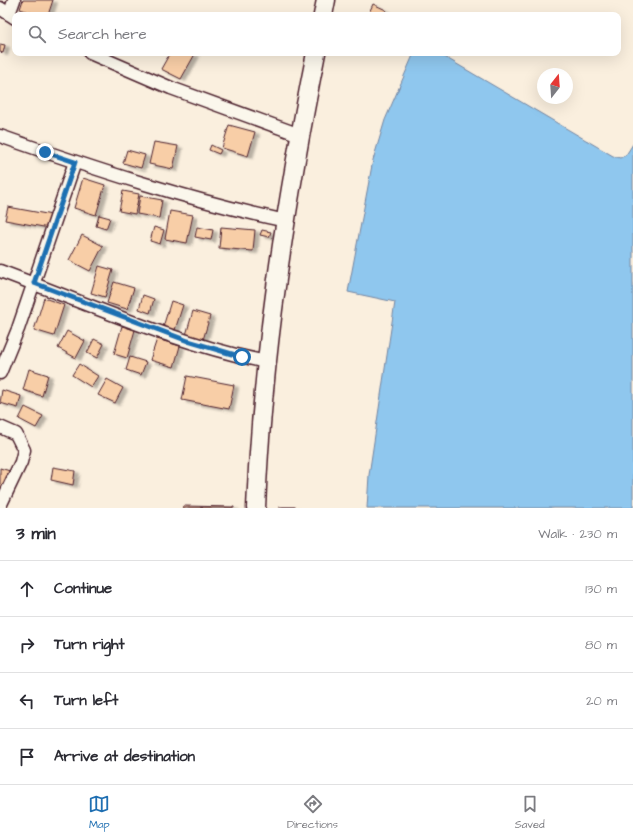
<!DOCTYPE html>
<html lang="en">
<head>
<meta charset="utf-8">
<style>
	:root { --surface:#fff; --page:#f7f7f7; --text:#2b2b33; --muted:#7c7c81; --line:#e1e1e2; --accent:#1f6fb2 }
	body { margin:0; font-family:"Architects Daughter",sans-serif; background:var(--page); color:var(--text) }
	.compass { position:absolute; left:537px; top:68px; width:36px; height:36px; border-radius:50%; background:var(--surface); box-shadow:0 4px 16px #0002; rotate:17deg }
	.stop { position:absolute; width:12px; height:12px; margin:-9px; border:3px solid #1f6fb2; border-radius:50%; background:#fff }
	.stop.end { background:#1f6fb2; border-color:#fff; box-shadow:0 1px 4px #0008 }
	.list { margin:0; padding:0; list-style:none }
	h2 { display:flex; justify-content:space-between; align-items:center; height:52px; margin:0; padding:0 16px; font-size:17px }
	h2 small { font-size:13px; font-weight:400; color:var(--muted) }
	.list li { display:grid; grid-template-columns:26px 1fr auto; gap:12px; align-items:center; box-sizing:border-box; height:56px; padding:0 16px; border-top:1px solid var(--line) }
	.list b { display:block; font-size:15px; white-space:nowrap }
	.list em { font-size:13px; font-style:normal; color:var(--muted) }
	.icon { flex:none; width:22px; height:22px; fill:none; stroke:currentColor; stroke-width:2; stroke-linecap:round; stroke-linejoin:round }
	.map { position:relative; flex:none; width:633px; height:508px; overflow:hidden }
	.search { position:absolute; background:var(--surface); box-shadow:0 4px 16px #0002; left:12px; right:12px; top:12px; height:44px; display:flex; align-items:center; gap:10px; box-sizing:border-box; padding:0 14px; border-radius:8px; color:var(--muted); font-size:15px }
	.sheet { height:276px; background:var(--surface) }
	nav { display:flex; justify-content:space-around; align-items:center; box-sizing:border-box; height:56px; border-top:1px solid var(--line); background:var(--surface); font-size:11px; color:var(--muted) }
	nav a { display:grid; justify-items:center; gap:2px }
	nav .on { color:var(--accent) }
	.map>svg:first-child { display:block }
	.water { fill:#8fc7ee; stroke:#7384a0 }
	.building { fill:#f8cea7; stroke:#4a1f2b; filter:url(#shadow) }
	.lines { fill:none; stroke-linecap:round; stroke-linejoin:round }
	.minor-casing { stroke:#4a1f2b; stroke-width:15 }
	.highway-casing { stroke:#4a1f2b; stroke-width:21 }
	.minor { stroke:#fbf7ec; stroke-width:12 }
	.highway { stroke:#fbf7ec; stroke-width:18 }
	.route { stroke:#1f6fb2; stroke-width:5 }
</style>
</head>
<body>
<div class="map">
<svg width="633" height="508" viewBox="0 0 633 508">
	<defs>
		<filter id="shadow"><feDropShadow dx="4.5" dy="2.5" stdDeviation="1" flood-color="#0004"/></filter>
	</defs>
	<rect width="100%" height="100%" fill="#faefde"/>
	<filter id="ink" filterUnits="userSpaceOnUse"><feTurbulence type="fractalNoise" baseFrequency=".025" numOctaves="2"/><feDisplacementMap in="SourceGraphic" scale="8" xChannelSelector="R" yChannelSelector="G"/><feConvolveMatrix kernelMatrix="1 2 1 2 8 2 1 2 1" color-interpolation-filters="sRGB"/></filter>
	<g filter="url(#ink)">
		<path class="water" d="M 414,53 L 438,53 L 613,156 L 620,158 L 626,155 L 633,144 L 633,508 L 367,508 L 369,475 L 395,302 L 348,292 L 373,160 L 385,120 Z"/>
		<g class="building">
			<path d="M 23,0 L 53,0 L 48,15 L 39,15 L 20,9 Z"/>
			<path d="M 373,4 L 386,10 L 384,15 L 368,15 Z"/>
			<path d="M 0,44 L 5,45 L 3,53 L 0,52 Z"/>
			<path d="M 170,53 L 195,54 L 181,79 L 161,69 Z"/>
			<path d="M 229,125 L 255,132 L 248,156 L 222,148 Z"/>
			<path d="M 154,142 L 178,146 L 173,169 L 149,164 Z"/>
			<path d="M 211,145 L 221,150 L 219,154 L 209,150 Z"/>
			<path d="M 127,150 L 145,155 L 141,168 L 123,163 Z"/>
			<path d="M 83,178 L 105,185 L 96,215 L 74,208 Z"/>
			<path d="M 123,191 L 139,194 L 135,214 L 119,211 Z"/>
			<path d="M 140,196 L 162,200 L 159,218 L 137,214 Z"/>
			<path d="M 8,207 L 52,215 L 49,228 L 5,220 Z"/>
			<path d="M 170,211 L 193,215 L 187,243 L 165,239 Z"/>
			<path d="M 99,215 L 110,218 L 106,229 L 96,226 Z"/>
			<path d="M 154,227 L 164,230 L 160,244 L 150,241 Z"/>
			<path d="M 197,227 L 213,230 L 211,240 L 195,237 Z"/>
			<path d="M 221,227 L 255,230 L 253,251 L 219,248 Z"/>
			<path d="M 262,230 L 271,232 L 269,237 L 260,235 Z"/>
			<path d="M 82,235 L 103,246 L 90,271 L 69,260 Z"/>
			<path d="M 99,266 L 113,270 L 105,297 L 91,293 Z"/>
			<path d="M 114,282 L 134,288 L 127,309 L 107,303 Z"/>
			<path d="M 143,295 L 154,299 L 150,313 L 139,309 Z"/>
			<path d="M 44,298 L 64,305 L 54,336 L 34,330 Z"/>
			<path d="M 171,301 L 183,305 L 175,330 L 163,327 Z"/>
			<path d="M 193,311 L 210,316 L 203,340 L 186,335 Z"/>
			<path d="M 122,326 L 135,330 L 127,358 L 114,354 Z"/>
			<path d="M 67,331 L 85,341 L 76,358 L 58,348 Z"/>
			<path d="M 94,339 L 104,344 L 97,358 L 87,353 Z"/>
			<path d="M 157,339 L 180,346 L 174,367 L 150,360 Z"/>
			<path d="M 130,357 L 146,362 L 141,375 L 126,370 Z"/>
			<path d="M 79,364 L 98,376 L 91,387 L 72,375 Z"/>
			<path d="M 29,369 L 48,375 L 42,396 L 23,390 Z"/>
			<path d="M 187,376 L 234,385 L 229,409 L 182,400 Z"/>
			<path d="M 107,379 L 123,388 L 115,403 L 98,395 Z"/>
			<path d="M 2,390 L 21,396 L 18,408 L 0,403 Z"/>
			<path d="M 25,407 L 43,416 L 36,428 L 19,419 Z"/>
			<path d="M 53,467 L 75,471 L 73,485 L 51,480 Z"/>
			<path d="M 0,468 L 10,471 L 3,494 L 0,493 Z"/>
			<path d="M 183,506 L 234,507 L 234,508 L 183,508 Z"/>
			<rect x="280" y="507" width="15" height="1"/>
		</g>
		<g class="lines">
			<g class="minor-casing">
				<g id="minor">
					<path d="M 0,8 L 15,18"/>
					<path d="M 9,14 L 14,0"/>
					<path d="M 90,53 L 171,88 L 300,135"/>
					<path d="M 0,136 C 94,169 189,200 286,221"/>
					<path d="M 0,271 C 86,303 176,344 267,362"/>
					<path d="M 0,373 L 18,329 L 75,162"/>
					<path d="M 0,427 L 16,434 L 24,450 L 21,462 L 0,506"/>
				</g>
			</g>
			<g class="highway-casing">
				<g id="highway">
					<path d="M 323,15 L 326,0"/>
					<path d="M 256,508 C 262,355 286,203 316,53"/>
				</g>
			</g>
			<use href="#minor" class="minor"/>
			<use href="#highway" class="highway"/>
		</g>
	</g>
	<g class="lines" filter="url(#ink)">
		<path class="route" d="M 45,152 L 75,162 L 34,283 L 188,341 L 242,357"/>
	</g>
</svg>
<svg class="compass" viewBox="-18 -18 36 36"><path d="M0-13l5 13h-10z" fill="#e53935"/><path d="M0 13l5-13h-10z" fill="#7c7c81"/></svg>
<div class="stop" style="left:242px;top:357px"></div>
<div class="stop end" style="left:45px;top:152px"></div>
<div class="search"><svg class="icon" aria-label="search" viewBox="0 0 24 24"><circle cx="10" cy="10" r="6"/><path d="M15 15l6 6"/></svg>Search here</div>
</div>
<section class="sheet">
<h2>3 min<small>Walk · 230 m</small></h2>
<ul class="list">
<li><svg class="icon" aria-label="ahead" viewBox="0 0 24 24"><path d="M12 20V5M6 11l6-6 6 6"/></svg><div><b>Continue</b></div><em>130 m</em></li>
<li><svg class="icon" aria-label="right" viewBox="0 0 24 24"><path d="M7 20v-9h11M14 6l5 5-5 5"/></svg><div><b>Turn right</b></div><em>80 m</em></li>
<li><svg class="icon" aria-label="left" viewBox="0 0 24 24"><path d="M17 20v-9H6M10 6l-5 5 5 5"/></svg><div><b>Turn left</b></div><em>20 m</em></li>
<li><svg class="icon" aria-label="arrive" viewBox="0 0 24 24"><path d="M6 21V4h12l-3 4 3 4H6"/></svg><div><b>Arrive at destination</b></div></li>
</ul>
</section>
<nav>
<a class="on"><svg class="icon" aria-label="map" viewBox="0 0 24 24"><path d="M3 6l6-2 6 2 6-2v14l-6 2-6-2-6 2zM9 4v14M15 6v14"/></svg>Map</a>
<a><svg class="icon" aria-label="directions" viewBox="0 0 24 24"><path d="M12 3l9 9-9 9-9-9zM9 14v-3h6M13 9l2 2-2 2"/></svg>Directions</a>
<a><svg class="icon" aria-label="saved" viewBox="0 0 24 24"><path d="M7 4h10v16l-5-4-5 4z"/></svg>Saved</a>
</nav>
</body>
</html>
